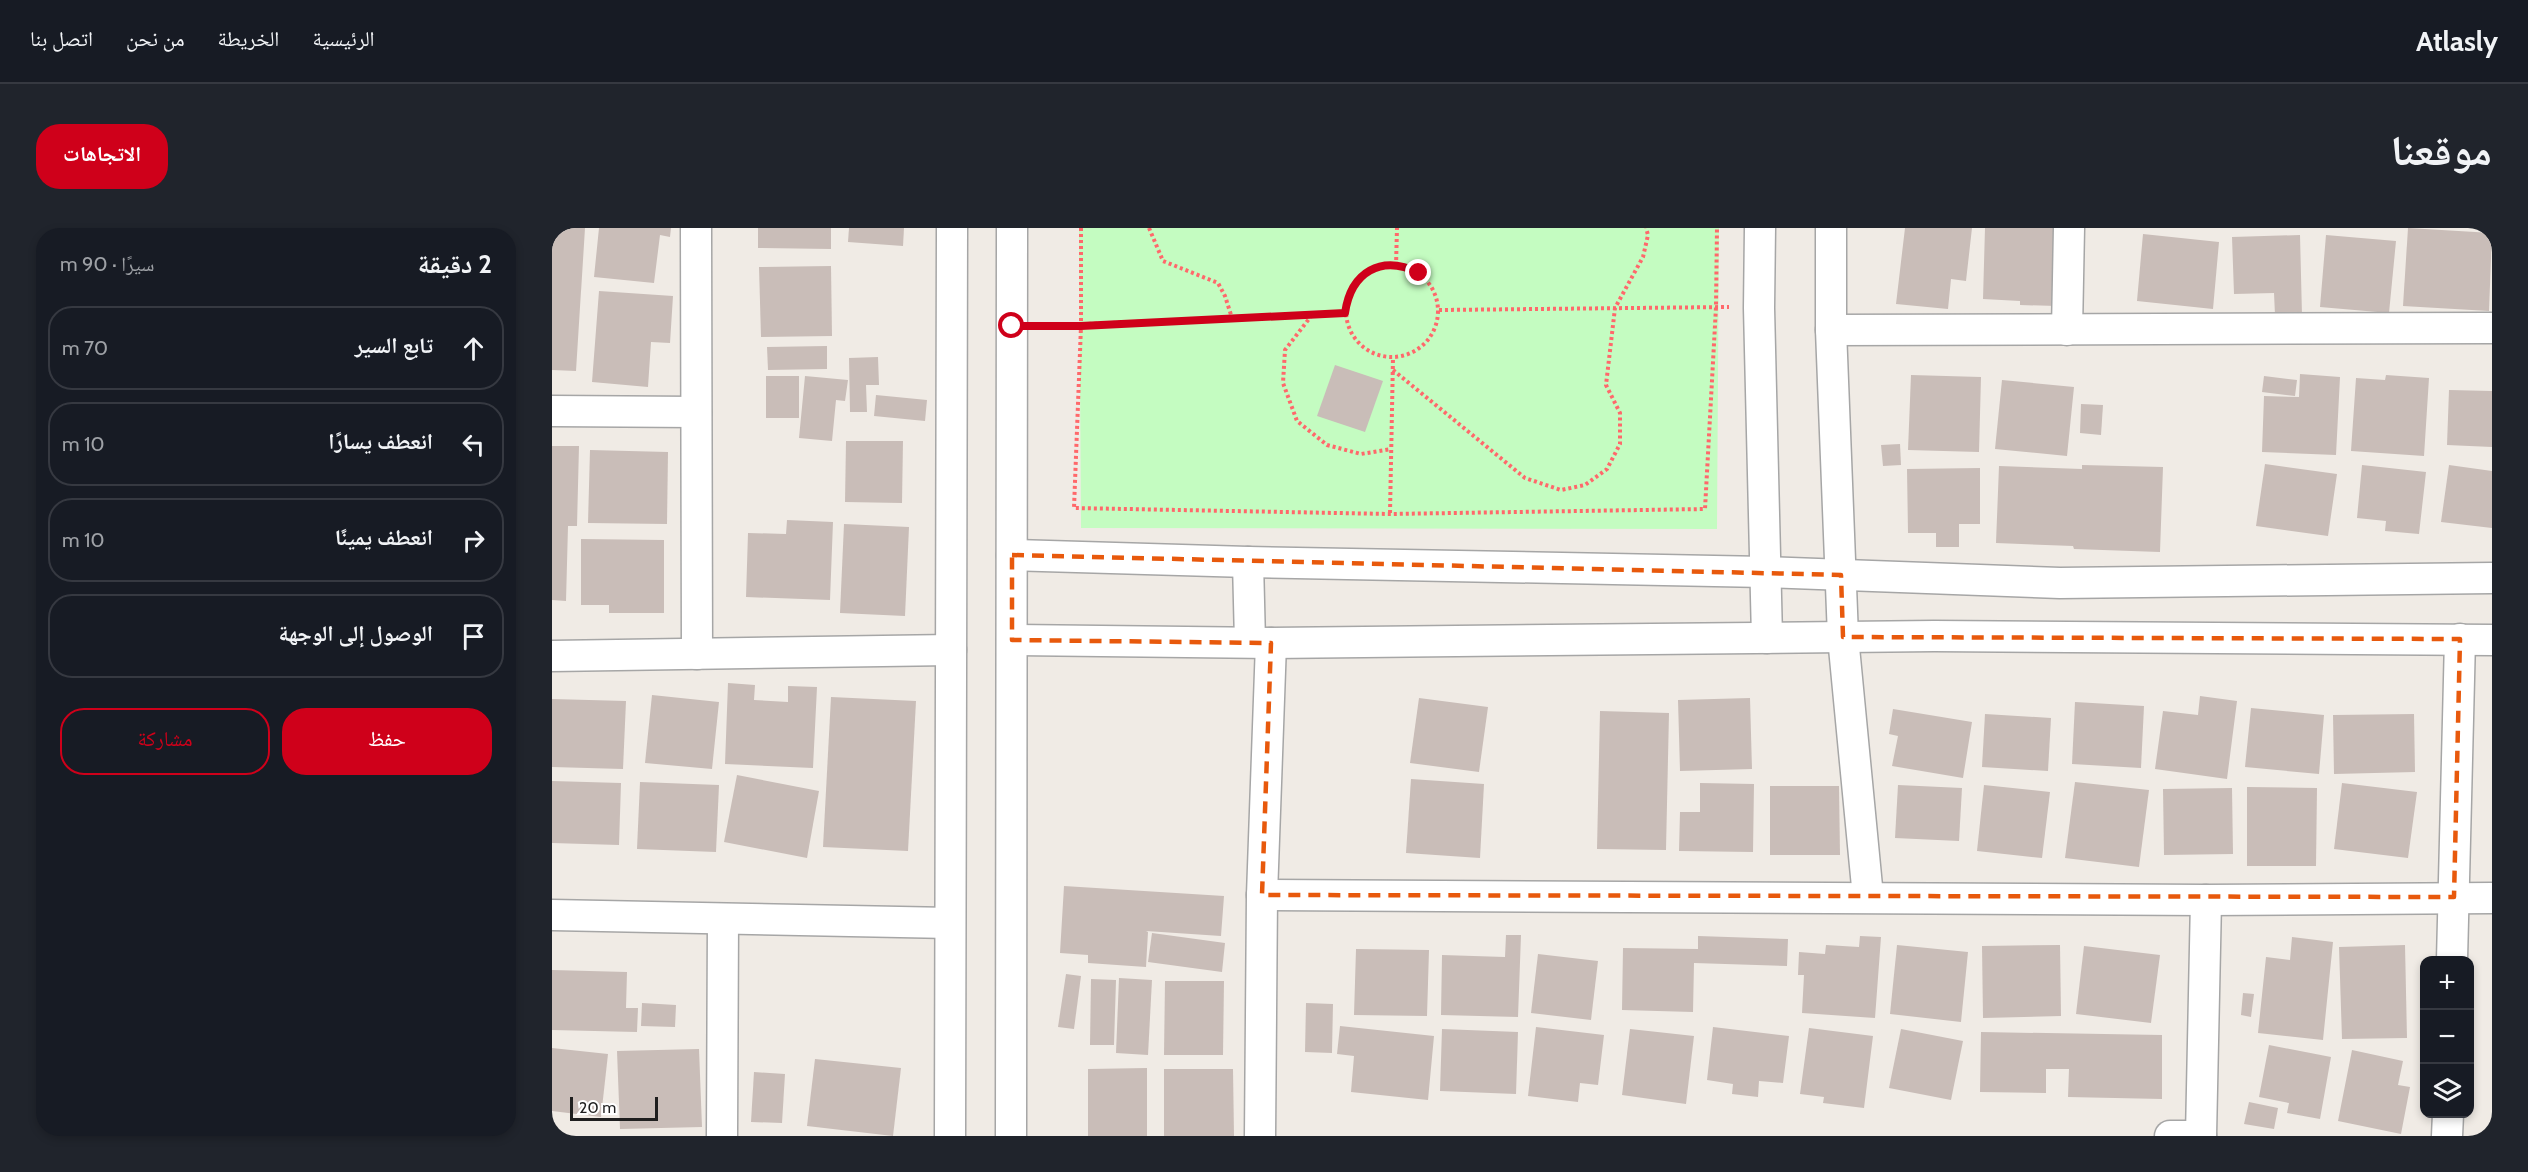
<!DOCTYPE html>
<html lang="ar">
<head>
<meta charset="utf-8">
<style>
	:root { --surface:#171b24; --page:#20242c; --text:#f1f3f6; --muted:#9ea1a6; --line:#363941; --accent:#cf001a }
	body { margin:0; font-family:Cabin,"Noto Naskh Arabic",sans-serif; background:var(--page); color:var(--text); direction:rtl }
	.controls { position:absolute; right:18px; bottom:18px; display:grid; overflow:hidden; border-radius:12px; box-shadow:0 3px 9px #0003 }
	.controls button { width:54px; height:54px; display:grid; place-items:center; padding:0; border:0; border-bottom:2px solid var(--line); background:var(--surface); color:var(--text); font:30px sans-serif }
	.scale { position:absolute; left:18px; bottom:15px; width:88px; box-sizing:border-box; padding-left:6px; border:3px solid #1f1f1f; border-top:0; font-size:16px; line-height:21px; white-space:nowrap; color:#1f1f1f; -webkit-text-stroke:4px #fff; paint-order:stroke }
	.stop { position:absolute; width:18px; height:18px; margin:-14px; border:4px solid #cf001a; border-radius:50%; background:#fff }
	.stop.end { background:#cf001a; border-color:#fff; box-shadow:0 2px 6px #0008 }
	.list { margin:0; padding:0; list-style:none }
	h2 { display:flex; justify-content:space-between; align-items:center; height:78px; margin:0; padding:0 24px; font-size:26px }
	h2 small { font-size:20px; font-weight:400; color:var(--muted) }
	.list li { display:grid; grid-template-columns:39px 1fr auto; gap:18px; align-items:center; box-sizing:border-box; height:84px; margin:0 12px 12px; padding:0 12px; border:2px solid var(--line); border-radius:24px }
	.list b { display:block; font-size:22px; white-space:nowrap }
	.list em { font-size:20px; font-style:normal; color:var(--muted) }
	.actions { display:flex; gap:12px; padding:18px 24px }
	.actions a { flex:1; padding:14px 0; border:2px solid var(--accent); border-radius:24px; text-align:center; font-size:21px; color:var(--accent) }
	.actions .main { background:var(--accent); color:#fff }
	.icon { flex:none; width:33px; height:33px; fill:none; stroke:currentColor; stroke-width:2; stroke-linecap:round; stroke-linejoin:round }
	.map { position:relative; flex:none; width:1940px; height:908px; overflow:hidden; direction:ltr; border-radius:24px }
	header { display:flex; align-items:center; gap:36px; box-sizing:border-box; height:84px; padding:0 30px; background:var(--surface); border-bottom:2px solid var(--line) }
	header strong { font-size:28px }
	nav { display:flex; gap:33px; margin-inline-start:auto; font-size:21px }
	.intro { display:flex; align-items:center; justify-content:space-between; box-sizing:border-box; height:144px; padding:0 36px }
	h1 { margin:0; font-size:42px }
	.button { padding:15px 27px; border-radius:24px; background:var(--accent); color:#fff; font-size:21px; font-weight:700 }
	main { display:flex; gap:36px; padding:0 36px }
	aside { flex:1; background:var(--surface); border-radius:24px; box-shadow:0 3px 9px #0003 }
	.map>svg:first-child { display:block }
	.park { fill:#c4fcc1 }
	.building { fill:#c9bdb8 }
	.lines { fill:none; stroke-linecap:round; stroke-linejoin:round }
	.minor-casing { stroke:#a6a6a6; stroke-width:33 }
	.path { stroke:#ff686b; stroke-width:4; stroke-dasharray:3 3; stroke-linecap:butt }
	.minor { stroke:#fff; stroke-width:30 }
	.route { stroke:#cf001a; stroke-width:8 }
	.marked { fill:none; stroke:#e8590c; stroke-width:4.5; stroke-dasharray:12 8; stroke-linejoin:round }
</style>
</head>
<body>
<header>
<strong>Atlasly</strong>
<nav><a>الرئيسية</a><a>الخريطة</a><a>من نحن</a><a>اتصل بنا</a></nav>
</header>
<div class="intro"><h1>موقعنا</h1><a class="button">الاتجاهات</a></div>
<main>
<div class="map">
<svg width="1940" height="908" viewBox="0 0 1940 908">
	<rect width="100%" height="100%" fill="#f0ebe5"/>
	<path class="park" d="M 527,0 L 1167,0 L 1165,301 L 529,300 Z"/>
	<g class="building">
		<path d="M 0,0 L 33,0 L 24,143 L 0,142 Z"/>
		<path d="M 47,0 L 119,0 L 118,9 L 108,7 L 102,55 L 42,49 Z"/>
		<path d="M 206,0 L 279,0 L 279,21 L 206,20 Z"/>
		<path d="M 297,0 L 352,0 L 351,18 L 296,14 Z"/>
		<path d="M 1353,0 L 1420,0 L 1414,53 L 1399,51 L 1396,81 L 1344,76 Z"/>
		<path d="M 1433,0 L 1507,0 L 1505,78 L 1468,77 L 1468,73 L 1431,71 Z"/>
		<path d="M 1856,0 L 1940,5 L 1937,83 L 1851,78 Z"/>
		<path d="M 1591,6 L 1667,14 L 1661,81 L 1585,73 Z"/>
		<path d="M 1748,7 L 1750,87 L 1723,87 L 1722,65 L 1682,66 L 1680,9 Z"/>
		<path d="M 1774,7 L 1844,13 L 1837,85 L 1768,79 Z"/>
		<path d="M 279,38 L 280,108 L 209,109 L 207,39 Z"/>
		<path d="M 47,63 L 121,68 L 118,115 L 99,114 L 96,159 L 40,154 Z"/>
		<path d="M 275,118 L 275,141 L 216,142 L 215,119 Z"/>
		<path d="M 326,129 L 327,157 L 314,157 L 315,184 L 298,184 L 297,130 Z"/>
		<path d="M 783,137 L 831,153 L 813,204 L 765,188 Z"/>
		<path d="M 1748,146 L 1788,149 L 1784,227 L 1710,224 L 1712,168 L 1747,169 Z"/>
		<path d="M 1359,147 L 1429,149 L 1427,224 L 1356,222 Z"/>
		<path d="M 1834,147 L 1877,150 L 1872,228 L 1799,223 L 1804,150 L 1833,152 Z"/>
		<rect x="214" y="148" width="33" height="42"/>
		<path d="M 253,148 L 296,152 L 293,173 L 284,172 L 280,213 L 247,210 Z"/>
		<path d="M 1712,148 L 1745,152 L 1743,168 L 1710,164 Z"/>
		<path d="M 1450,152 L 1522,159 L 1515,228 L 1443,221 Z"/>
		<path d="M 1897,162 L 1940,163 L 1940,219 L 1895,217 Z"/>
		<path d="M 324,167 L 375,172 L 373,193 L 322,188 Z"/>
		<path d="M 1529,176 L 1551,177 L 1549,207 L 1528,205 Z"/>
		<path d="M 294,213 L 351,213 L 350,275 L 293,274 Z"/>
		<path d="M 1348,216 L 1349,237 L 1331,238 L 1329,217 Z"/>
		<path d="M 0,218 L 27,218 L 25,298 L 16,298 L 14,373 L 0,372 Z"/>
		<path d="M 38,222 L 116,224 L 115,296 L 36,295 Z"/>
		<path d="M 1713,236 L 1785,246 L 1776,308 L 1704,298 Z"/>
		<path d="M 1530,237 L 1611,239 L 1608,324 L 1522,321 L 1521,318 L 1444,315 L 1447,238 L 1530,241 Z"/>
		<path d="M 1810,237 L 1874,244 L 1867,306 L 1833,303 L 1834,293 L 1805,290 Z"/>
		<path d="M 1897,237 L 1940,243 L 1940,300 L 1889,294 Z"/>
		<path d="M 1428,240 L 1428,296 L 1407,296 L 1407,319 L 1384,319 L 1384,305 L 1356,305 L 1355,241 Z"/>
		<path d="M 235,292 L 281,294 L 278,372 L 194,369 L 196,305 L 234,306 Z"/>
		<path d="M 292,296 L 357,299 L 353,388 L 288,385 Z"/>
		<path d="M 29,311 L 112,312 L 112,385 L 57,385 L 57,377 L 29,377 Z"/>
		<path d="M 176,455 L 203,457 L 202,472 L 236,474 L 236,458 L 265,459 L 261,540 L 173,536 Z"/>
		<path d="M 100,467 L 167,474 L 160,541 L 93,535 Z"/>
		<path d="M 1648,468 L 1685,473 L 1675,551 L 1603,541 L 1611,483 L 1646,487 Z"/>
		<path d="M 279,469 L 364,473 L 356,623 L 271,619 Z"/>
		<path d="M 867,470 L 936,479 L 927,544 L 858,535 Z"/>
		<path d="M 1198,470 L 1200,541 L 1128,543 L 1126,472 Z"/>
		<path d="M 0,471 L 74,473 L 71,541 L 0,539 Z"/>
		<path d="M 1523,474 L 1592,478 L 1589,540 L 1520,536 Z"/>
		<path d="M 1699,480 L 1772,487 L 1767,546 L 1693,539 Z"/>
		<path d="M 1341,481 L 1420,494 L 1411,550 L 1340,538 L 1346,508 L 1337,506 Z"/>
		<path d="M 1048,483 L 1117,485 L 1114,622 L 1045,621 Z"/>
		<path d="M 1433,486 L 1499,490 L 1496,543 L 1430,539 Z"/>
		<path d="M 1862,486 L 1863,544 L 1782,546 L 1781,487 Z"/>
		<path d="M 185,547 L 267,563 L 255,630 L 172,614 Z"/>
		<path d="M 859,551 L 932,556 L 928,630 L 854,625 Z"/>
		<path d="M 0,553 L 69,555 L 67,617 L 0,615 Z"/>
		<path d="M 88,554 L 167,557 L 164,624 L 85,621 Z"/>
		<path d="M 1523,554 L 1597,562 L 1587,639 L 1513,630 Z"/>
		<path d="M 1148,555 L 1202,556 L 1201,624 L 1127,623 L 1128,584 L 1148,584 Z"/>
		<path d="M 1790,555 L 1865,564 L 1856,630 L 1782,621 Z"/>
		<path d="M 1346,557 L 1410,560 L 1407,613 L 1343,610 Z"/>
		<path d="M 1432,557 L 1498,564 L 1490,630 L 1425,623 Z"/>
		<path d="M 1218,558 L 1287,558 L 1288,627 L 1218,627 Z"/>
		<path d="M 1695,559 L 1765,560 L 1764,638 L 1695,638 Z"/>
		<path d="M 1680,560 L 1681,626 L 1612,627 L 1611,561 Z"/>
		<path d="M 512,658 L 672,668 L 669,708 L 594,703 L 596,704 L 594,739 L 536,735 L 536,727 L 508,725 Z"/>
		<path d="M 600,705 L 673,715 L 670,744 L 596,734 Z"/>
		<path d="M 954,707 L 969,707 L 966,789 L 889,787 L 890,727 L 953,729 Z"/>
		<path d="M 1146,708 L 1236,711 L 1235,738 L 1142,735 L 1141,784 L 1070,782 L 1071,720 L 1146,721 Z"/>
		<path d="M 1308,708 L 1329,709 L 1323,790 L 1250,785 L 1252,747 L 1246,747 L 1247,724 L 1273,726 L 1274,717 L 1307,719 Z"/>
		<path d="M 1740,709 L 1781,714 L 1771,812 L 1706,805 L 1714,729 L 1738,732 Z"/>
		<path d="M 1345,717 L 1416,724 L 1409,794 L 1338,786 Z"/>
		<path d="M 1508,717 L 1509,788 L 1431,790 L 1430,718 Z"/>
		<path d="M 1853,717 L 1855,810 L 1790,811 L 1787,719 Z"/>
		<path d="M 1532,718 L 1608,727 L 1599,795 L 1524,786 Z"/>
		<path d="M 804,721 L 877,722 L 875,788 L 802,787 Z"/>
		<path d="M 986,726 L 1046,733 L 1039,792 L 979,785 Z"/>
		<path d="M 0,742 L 75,744 L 74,780 L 86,780 L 85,804 L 0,802 Z"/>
		<path d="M 514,746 L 529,748 L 522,801 L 506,799 Z"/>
		<path d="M 567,750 L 600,752 L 596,827 L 564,825 Z"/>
		<path d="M 539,751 L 564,752 L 562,817 L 538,817 Z"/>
		<path d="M 613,753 L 672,753 L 671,827 L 612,827 Z"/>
		<path d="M 1691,765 L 1702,766 L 1699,789 L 1689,787 Z"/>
		<path d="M 90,775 L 124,777 L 123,799 L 89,798 Z"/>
		<path d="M 754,775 L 781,776 L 780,825 L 753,824 Z"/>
		<path d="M 788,798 L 882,808 L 876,872 L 799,864 L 802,828 L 785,826 Z"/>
		<path d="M 984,799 L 1052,807 L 1046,857 L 1028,855 L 1026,874 L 976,868 Z"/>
		<path d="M 1161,799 L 1237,808 L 1231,855 L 1207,853 L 1206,869 L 1180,866 L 1181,856 L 1155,852 Z"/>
		<path d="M 1257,800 L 1321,808 L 1312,880 L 1271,875 L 1272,869 L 1248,866 Z"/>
		<path d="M 890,801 L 966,804 L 964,866 L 888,863 Z"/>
		<path d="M 1078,801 L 1142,808 L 1134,876 L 1070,867 Z"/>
		<path d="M 1349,801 L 1411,813 L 1399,872 L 1337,860 Z"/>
		<path d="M 1429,804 L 1610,807 L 1610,871 L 1516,869 L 1517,841 L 1494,841 L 1494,865 L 1428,864 Z"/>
		<path d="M 1717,817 L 1779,829 L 1768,891 L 1735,885 L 1737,875 L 1707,869 Z"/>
		<path d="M 0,820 L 56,826 L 49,889 L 0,883 Z"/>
		<path d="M 147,821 L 150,899 L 68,901 L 65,823 Z"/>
		<path d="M 1800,822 L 1851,833 L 1846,857 L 1858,859 L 1849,906 L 1786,893 Z"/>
		<path d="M 263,831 L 349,840 L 341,908 L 255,898 Z"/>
		<path d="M 595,840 L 595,908 L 536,908 L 536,841 Z"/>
		<path d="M 612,841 L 681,841 L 682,908 L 612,908 Z"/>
		<path d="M 202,844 L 233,846 L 230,895 L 199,894 Z"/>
		<path d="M 1697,874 L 1726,880 L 1722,901 L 1692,896 Z"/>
	</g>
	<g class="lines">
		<g class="minor-casing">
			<g id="minor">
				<path d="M 144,0 L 145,426"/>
				<path d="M 1208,0 L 1207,80 L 1215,410"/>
				<path d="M 1279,0 L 1279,102 L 1291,409 L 1316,669"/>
				<path d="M 1279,102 L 1940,100"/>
				<path d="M 1515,102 L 1517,0"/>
				<path d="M 0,183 L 144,184"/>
				<path d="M 460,327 L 696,334 L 1213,344 L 1508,355 L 1940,350"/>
				<path d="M 696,334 L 698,414"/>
				<path d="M 460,412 L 719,415 L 1382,408 L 1940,412"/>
				<path d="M 0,428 L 399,422"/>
				<path d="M 710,667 L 1654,672 L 1940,670"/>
				<path d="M 0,687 L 398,695"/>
				<path d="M 1900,732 L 1908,411"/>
				<path d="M 170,908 L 171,691"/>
				<path d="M 398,908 L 400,0"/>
				<path d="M 459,908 L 460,0"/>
				<path d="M 708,908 L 710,667 L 719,415"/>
				<path d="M 1618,908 L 1649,908"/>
				<path d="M 1649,908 L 1654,672"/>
				<path d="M 1895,908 L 1896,886"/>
			</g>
		</g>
		<g class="path">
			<path d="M 529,0 L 529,98 L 522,280 L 838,286 L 1153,281 L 1164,79 L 1165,0"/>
			<path d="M 597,0 L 611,33 L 666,55 L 673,68 L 680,90"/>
			<circle cx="840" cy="83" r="46"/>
			<path d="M 844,38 L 845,0"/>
			<path d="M 887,82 L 1177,79"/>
			<path d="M 760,87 L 733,122 L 731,155 L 745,193 L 775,217 L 809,226 L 839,221"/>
			<path d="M 488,98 L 793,85"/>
			<path d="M 841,142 L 973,250 L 1009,262 L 1033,257 L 1055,241 L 1068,216 L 1068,185 L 1054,157 L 1063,80 L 1091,29 L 1096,7 L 1094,0"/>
			<path d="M 838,285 L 841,130"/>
		</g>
		<use href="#minor" class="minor"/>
	</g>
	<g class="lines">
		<path class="route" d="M 460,98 L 529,98 L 793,85 C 799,44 829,26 867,45"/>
	</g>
	<path class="marked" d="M 460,327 L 1289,347 L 1291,409 L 1908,411 L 1902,669 L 710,667 L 719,415 L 460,412 Z"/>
</svg>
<div class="controls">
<button>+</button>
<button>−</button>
<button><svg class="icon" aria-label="layers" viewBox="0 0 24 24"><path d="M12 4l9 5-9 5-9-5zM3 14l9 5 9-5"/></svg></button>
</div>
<div class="scale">20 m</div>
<div class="stop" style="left:460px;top:98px"></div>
<div class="stop end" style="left:867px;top:45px"></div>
</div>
<aside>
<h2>2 دقيقة<small>سيرًا · 90 m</small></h2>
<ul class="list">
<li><svg class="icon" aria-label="ahead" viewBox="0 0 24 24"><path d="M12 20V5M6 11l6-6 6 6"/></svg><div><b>تابع السير</b></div><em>70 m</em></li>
<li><svg class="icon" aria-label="left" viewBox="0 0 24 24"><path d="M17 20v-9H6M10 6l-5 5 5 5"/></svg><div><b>انعطف يسارًا</b></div><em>10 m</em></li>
<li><svg class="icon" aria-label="right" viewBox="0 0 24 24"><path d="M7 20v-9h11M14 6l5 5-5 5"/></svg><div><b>انعطف يمينًا</b></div><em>10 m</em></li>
<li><svg class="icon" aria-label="arrive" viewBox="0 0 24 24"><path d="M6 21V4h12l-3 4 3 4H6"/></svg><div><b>الوصول إلى الوجهة</b></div></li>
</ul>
<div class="actions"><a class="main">حفظ</a><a>مشاركة</a></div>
</aside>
</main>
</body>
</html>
